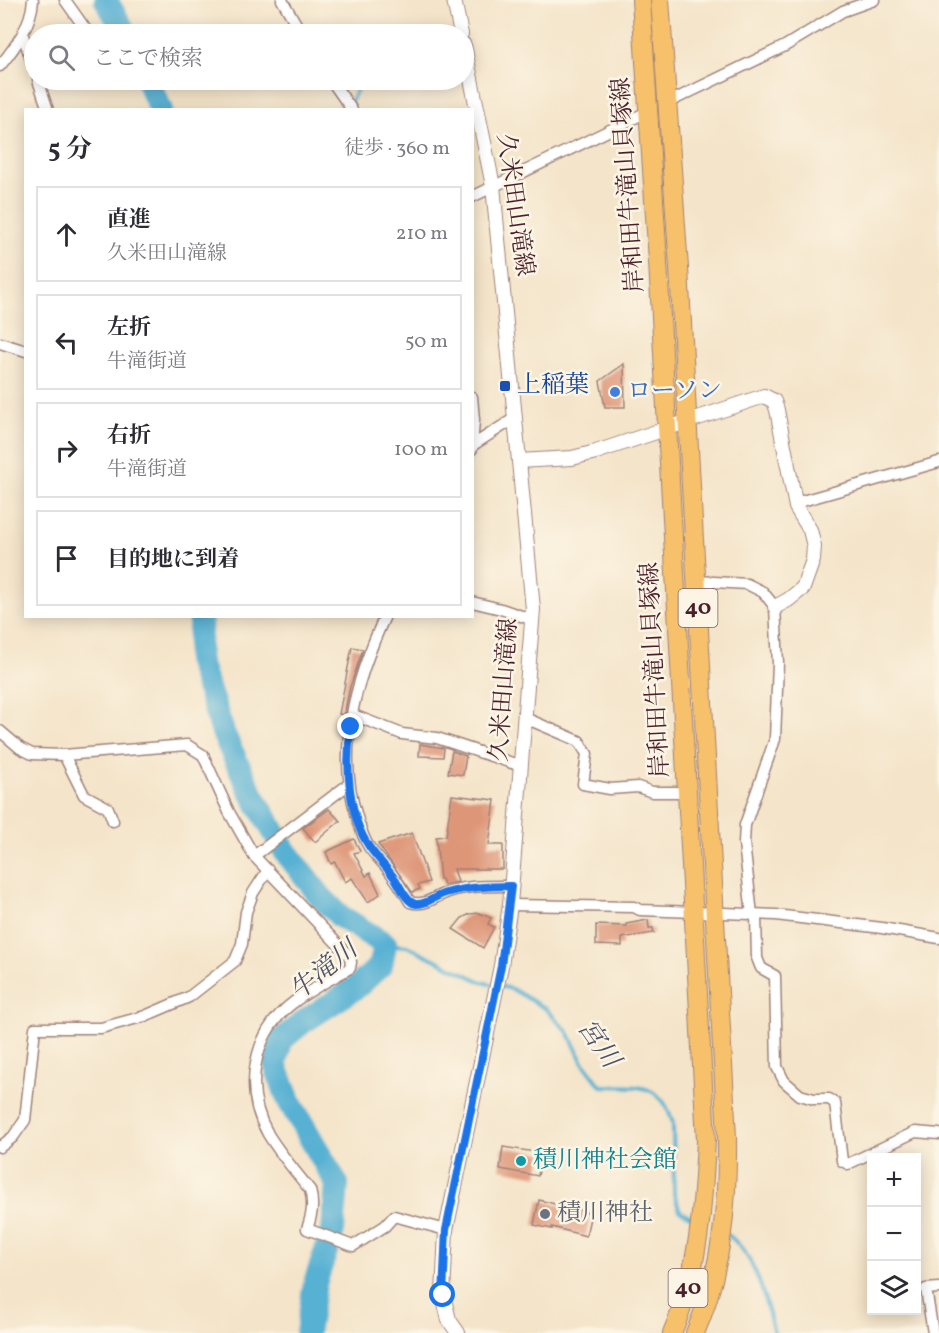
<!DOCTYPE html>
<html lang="ja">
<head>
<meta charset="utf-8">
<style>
	:root { --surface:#fff; --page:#f7f7f7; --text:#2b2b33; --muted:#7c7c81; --line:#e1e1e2 }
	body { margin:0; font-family:Vollkorn,"Noto Serif JP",serif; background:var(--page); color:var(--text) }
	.controls { position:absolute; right:18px; bottom:18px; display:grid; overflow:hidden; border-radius:0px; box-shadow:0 3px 15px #0003 }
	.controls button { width:54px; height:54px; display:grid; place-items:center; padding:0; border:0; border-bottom:2px solid var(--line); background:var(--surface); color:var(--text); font:30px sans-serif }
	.stop { position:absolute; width:18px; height:18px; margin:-14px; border:4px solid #1a73e8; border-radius:50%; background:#fff }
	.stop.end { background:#1a73e8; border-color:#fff; box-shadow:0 2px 6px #0008 }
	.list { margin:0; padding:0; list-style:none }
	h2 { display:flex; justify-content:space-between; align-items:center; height:78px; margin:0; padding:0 24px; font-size:26px }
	h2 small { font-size:20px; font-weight:400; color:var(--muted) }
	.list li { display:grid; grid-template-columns:39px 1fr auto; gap:18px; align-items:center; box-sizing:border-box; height:96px; margin:0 12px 12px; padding:0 12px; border:2px solid var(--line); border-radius:0px }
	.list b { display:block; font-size:22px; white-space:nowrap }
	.list p { margin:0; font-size:20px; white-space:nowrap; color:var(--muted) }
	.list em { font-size:20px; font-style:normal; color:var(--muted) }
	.icon { flex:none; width:33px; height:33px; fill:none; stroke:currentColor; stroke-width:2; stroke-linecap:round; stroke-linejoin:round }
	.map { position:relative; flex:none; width:939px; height:1333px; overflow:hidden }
	.search { position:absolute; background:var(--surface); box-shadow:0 3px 15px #0003; left:24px; top:24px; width:450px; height:66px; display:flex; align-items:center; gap:15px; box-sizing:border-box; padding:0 21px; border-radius:33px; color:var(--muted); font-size:22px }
	.panel { position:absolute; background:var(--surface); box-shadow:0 3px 15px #0003; left:24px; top:108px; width:450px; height:510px; border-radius:0px }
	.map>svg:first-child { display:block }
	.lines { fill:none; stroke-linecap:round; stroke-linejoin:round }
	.stream { stroke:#56b1d3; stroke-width:4 }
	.river { stroke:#56b1d3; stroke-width:24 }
	.building { fill:#de9678 }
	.minor-casing { stroke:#9f827a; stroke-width:13 }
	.tertiary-casing { stroke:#9f827a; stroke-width:16 }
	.primary-casing { stroke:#9f827a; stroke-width:20 }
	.minor { stroke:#fff; stroke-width:10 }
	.tertiary { stroke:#fff; stroke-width:14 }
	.primary { stroke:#f6c16b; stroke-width:18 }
	.route { stroke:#1a73e8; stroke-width:8 }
	.transit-dot { fill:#1a4fb4; stroke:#fcf5e5; stroke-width:2 }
	.shop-dot { fill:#3f7fe0; stroke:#fcf5e5; stroke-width:2 }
	.culture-dot { fill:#0f9aa8; stroke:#fcf5e5; stroke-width:2 }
	.worship-dot { fill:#6b7280; stroke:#fcf5e5; stroke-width:2 }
	.labels { text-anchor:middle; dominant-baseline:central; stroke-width:5; stroke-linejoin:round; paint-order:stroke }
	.shield { fill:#fcf5e5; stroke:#7f5f63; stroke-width:1.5 }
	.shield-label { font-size:22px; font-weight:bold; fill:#4a1f2b }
	.street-label { font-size:24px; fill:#4a1f2b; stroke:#fcf5e5 }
	.transit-label { font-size:24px; fill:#164399; stroke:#fcf5e5; text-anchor:start }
	.shop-label { font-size:24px; fill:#366cbe; stroke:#fcf5e5; text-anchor:start }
	.culture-label { font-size:24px; fill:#0d838f; stroke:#fcf5e5; text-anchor:start }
	.worship-label { font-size:24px; fill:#5b616d; stroke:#fcf5e5; text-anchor:start }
	.water-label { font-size:26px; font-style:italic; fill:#4e5266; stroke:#fcf5e5 }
</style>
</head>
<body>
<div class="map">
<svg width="939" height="1333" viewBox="0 0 939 1333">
	<rect width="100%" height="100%" fill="#fcf5e5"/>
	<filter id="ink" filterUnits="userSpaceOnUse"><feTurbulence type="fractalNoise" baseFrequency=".0167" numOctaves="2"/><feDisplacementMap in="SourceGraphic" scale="12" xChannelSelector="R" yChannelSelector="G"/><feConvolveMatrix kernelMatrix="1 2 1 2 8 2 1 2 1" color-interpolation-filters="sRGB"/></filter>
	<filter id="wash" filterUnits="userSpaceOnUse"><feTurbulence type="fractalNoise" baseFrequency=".008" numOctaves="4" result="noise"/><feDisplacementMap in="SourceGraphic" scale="24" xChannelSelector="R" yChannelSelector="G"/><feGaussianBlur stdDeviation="1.35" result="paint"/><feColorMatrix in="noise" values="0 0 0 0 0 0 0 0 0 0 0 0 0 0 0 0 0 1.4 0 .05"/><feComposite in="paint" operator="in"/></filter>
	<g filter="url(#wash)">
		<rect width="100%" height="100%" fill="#f4e4c9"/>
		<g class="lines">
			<g class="stream">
				<path d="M 349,105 L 359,85 L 368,80"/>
				<path d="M 385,944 L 407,946 L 482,982 L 512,989 L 546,1009 L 568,1032 L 582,1061 L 601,1086 C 637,1087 662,1081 673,1124 L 674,1194 L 680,1211 L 694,1218"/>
				<path d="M 728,1235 C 757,1256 765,1301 774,1333"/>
			</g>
			<g class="river">
				<path d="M 106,0 L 126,34"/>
				<path d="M 147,80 L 161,110"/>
				<path d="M 201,616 L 198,659 L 224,735 L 251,792 L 285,851 L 321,897 L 340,916 L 385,944 L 381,965 L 357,987 L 303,1022 L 281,1040 L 275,1064 L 289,1101 L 337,1184 L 333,1230 L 315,1283 L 307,1333"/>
			</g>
		</g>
		<g id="blocks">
			<g class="building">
				<path d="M 624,364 L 625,407 L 605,407 L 600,381 Z"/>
				<path d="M 352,647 L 363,649 L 350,687 L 344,715 L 339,714 Z"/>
				<path d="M 420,744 L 444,748 L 443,757 L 419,756 Z"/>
				<path d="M 452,751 L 466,756 L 463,775 L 448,773 Z"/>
				<path d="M 452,795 L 495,800 L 489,845 L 503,845 L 503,869 L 454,869 L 458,882 L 444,885 L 442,879 L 440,879 L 436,837 L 446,836 Z"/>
				<path d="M 329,809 L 340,821 L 315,842 L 303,828 Z"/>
				<path d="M 412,833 L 429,882 L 418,885 L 420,889 L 412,892 L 378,844 Z"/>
				<path d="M 354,839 L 360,851 L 354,853 L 366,876 L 370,873 L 380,894 L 368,902 L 352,878 L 345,882 L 335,862 L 331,864 L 326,852 Z"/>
				<path d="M 479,913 L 491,918 L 488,924 L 494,927 L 483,948 L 453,929 L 462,918 L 470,914 Z"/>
				<path d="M 648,920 L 649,928 L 653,928 L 654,933 L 622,938 L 622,946 L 596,945 L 596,925 L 627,926 L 626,924 Z"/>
				<path d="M 503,1147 L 542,1153 L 538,1176 L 500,1169 Z"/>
				<path d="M 539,1200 L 591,1213 L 586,1236 L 552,1227 L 552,1229 L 534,1225 Z"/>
			</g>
		</g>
	</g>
	<g filter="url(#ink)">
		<use href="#blocks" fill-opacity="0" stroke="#9f827a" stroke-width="1.5"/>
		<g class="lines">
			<g class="minor-casing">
				<g id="minor">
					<path d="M 65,0 L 89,34"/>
					<path d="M 282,0 L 302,34"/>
					<path d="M 23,35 L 34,69"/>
					<path d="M 0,66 C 16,46 31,26 33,0"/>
					<path d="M 38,80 L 48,110"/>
					<path d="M 331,80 L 352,110"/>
					<path d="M 665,104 L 785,46 L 843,11 L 874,0"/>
					<path d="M 472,197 L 651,110"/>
					<path d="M 0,343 L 26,351"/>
					<path d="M 472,397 L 474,420 L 472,449"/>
					<path d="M 473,445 L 515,418"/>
					<path d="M 795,503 L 939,462"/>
					<path d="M 697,581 L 747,584 L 763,592 L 775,607 L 778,663 L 775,739 L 745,825 L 744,843 L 752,915"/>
					<path d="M 472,602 L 501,609 L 533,620"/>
					<path d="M 385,616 C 356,679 335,749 357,817 C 360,827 363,838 369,847 C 374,854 381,861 387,868 C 396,879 403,890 410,902 C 423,906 430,900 441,895 C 461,885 489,886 511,886"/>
					<path d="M 353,715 L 402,734 L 437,738 L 521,766"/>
					<path d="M 525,718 L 579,741 L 587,754 L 583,784 L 610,789 L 638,787 L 652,792 L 687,792"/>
					<path d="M 0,731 L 20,748 L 32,754 L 64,755 L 187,745 L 203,755 L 229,812 L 254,856 L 349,956 L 351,962 L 350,968 C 331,979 311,989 294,1002 C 252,1033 243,1090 268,1134 C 280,1154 296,1172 310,1190 C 314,1204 312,1215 307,1229 L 353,1246 L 385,1226 L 394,1216 L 446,1230"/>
					<path d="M 64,755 L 84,795 L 108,808 L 113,821"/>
					<path d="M 254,856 L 349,784"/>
					<path d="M 510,905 L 634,907 L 640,910 L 776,915 L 882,928 L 939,938"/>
					<path d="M 756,915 L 757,958 L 761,968 L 775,976 L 777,1067 L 784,1081 L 800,1095 L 814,1099 L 829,1099 L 835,1103 L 842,1161 L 848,1164 L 915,1132 L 939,1134"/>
					<path d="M 0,1147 L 13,1137 L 25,1120 L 35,1028 L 101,1028 L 145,1016 L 189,997 L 235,961 L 242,944 L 246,912 L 253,893 L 268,870"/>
					<path d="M 933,1333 L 926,1289 L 939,1288"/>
				</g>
			</g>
			<g class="tertiary-casing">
				<g id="tertiary">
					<path d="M 454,0 L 461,34"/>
					<path d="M 519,461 L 572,458 L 596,452 L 764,396 L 774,401 L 777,410 L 796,507 L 810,530 L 814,546 L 813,560 L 803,588 L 788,600 L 775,607"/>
					<path d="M 458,1333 L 449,1320 L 443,1295 L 446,1230 L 501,966 L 510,905 L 533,609 L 493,186 L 464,45"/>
				</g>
			</g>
			<g class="primary-casing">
				<g id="primary">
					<path d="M 641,0 L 658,262 L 706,1140 C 703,1206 699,1271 672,1333"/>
					<path d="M 660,0 L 679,268 L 727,1137 C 728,1203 722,1271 695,1333"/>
				</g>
			</g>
			<use href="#minor" class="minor"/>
			<use href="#tertiary" class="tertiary"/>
			<use href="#primary" class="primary"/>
		</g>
	</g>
	<g class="lines" filter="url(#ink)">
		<path class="route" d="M 351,727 C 345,763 348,817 370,848 C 378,859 388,869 396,880 C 401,888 407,903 416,904 C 427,905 436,895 446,893 C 467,887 489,886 511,886 L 501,966 L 446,1230 L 443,1295"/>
	</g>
	<rect class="transit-dot" x="499" y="380" width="12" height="12" rx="3"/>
	<circle class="shop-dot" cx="615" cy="392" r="6"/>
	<circle class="culture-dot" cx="521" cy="1161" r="6"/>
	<circle class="worship-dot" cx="545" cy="1214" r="6"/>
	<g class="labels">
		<g class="shield">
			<rect x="678.5" y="589" width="39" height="38" rx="4.5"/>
			<rect x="668.5" y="1269" width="39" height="38" rx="4.5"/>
		</g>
		<g class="shield-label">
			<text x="698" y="608">40</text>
			<text x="688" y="1288">40</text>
		</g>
		<g class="street-label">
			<text transform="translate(629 185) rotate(-94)">岸和田牛滝山貝塚線</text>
			<text transform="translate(514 205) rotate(82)">久米田山滝線</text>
			<text transform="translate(656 670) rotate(-93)">岸和田牛滝山貝塚線</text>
			<text transform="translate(505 690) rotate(-86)">久米田山滝線</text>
		</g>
		<g class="transit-label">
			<text x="517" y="386">上稲葉</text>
		</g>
		<g class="shop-label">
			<text x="627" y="392">ローソン</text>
		</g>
		<g class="culture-label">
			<text x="533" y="1161">積川神社会館</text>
		</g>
		<g class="worship-label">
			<text x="557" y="1214">積川神社</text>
		</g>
		<g class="water-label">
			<text transform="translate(324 971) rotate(-39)">牛滝川</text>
			<text transform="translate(598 1044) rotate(55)">宮川</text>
		</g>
	</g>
</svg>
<div class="controls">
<button>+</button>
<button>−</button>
<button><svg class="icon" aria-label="layers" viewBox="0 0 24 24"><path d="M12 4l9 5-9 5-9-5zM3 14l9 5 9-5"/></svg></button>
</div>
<div class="stop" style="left:443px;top:1295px"></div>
<div class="stop end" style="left:351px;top:727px"></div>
<div class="search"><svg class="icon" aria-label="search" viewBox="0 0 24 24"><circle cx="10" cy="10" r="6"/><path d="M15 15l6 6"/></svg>ここで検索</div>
<section class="panel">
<h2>5 分<small>徒歩 · 360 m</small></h2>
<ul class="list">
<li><svg class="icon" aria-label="ahead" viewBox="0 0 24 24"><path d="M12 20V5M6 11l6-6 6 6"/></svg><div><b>直進</b><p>久米田山滝線</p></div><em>210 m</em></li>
<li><svg class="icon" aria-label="left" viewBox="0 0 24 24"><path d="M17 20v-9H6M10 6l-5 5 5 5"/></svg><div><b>左折</b><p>牛滝街道</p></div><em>50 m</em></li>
<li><svg class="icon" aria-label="right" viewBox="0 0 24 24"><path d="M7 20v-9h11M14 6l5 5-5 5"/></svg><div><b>右折</b><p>牛滝街道</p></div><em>100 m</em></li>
<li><svg class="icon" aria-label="arrive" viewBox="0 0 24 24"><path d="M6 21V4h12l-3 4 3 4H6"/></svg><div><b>目的地に到着</b></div></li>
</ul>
</section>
</div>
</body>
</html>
